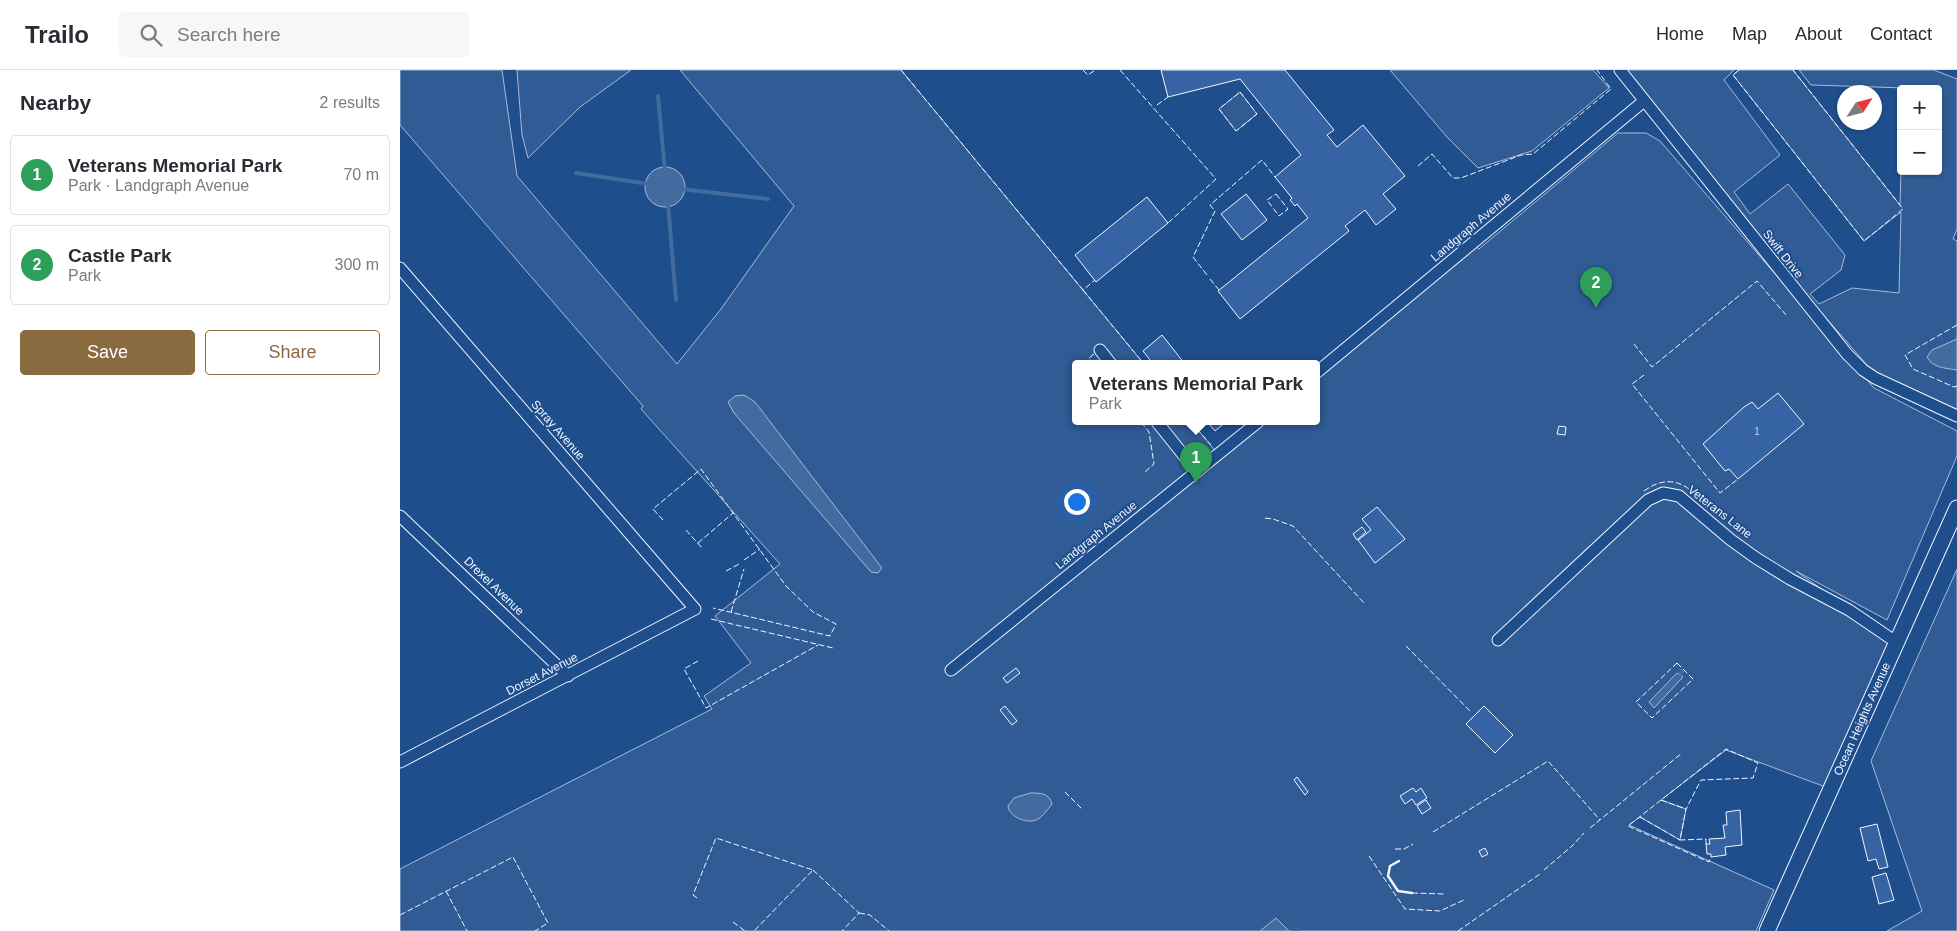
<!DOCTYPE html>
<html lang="en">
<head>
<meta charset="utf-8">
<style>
	:root { --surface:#fff; --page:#f7f7f7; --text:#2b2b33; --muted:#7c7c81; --line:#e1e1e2; --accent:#8a6a3f }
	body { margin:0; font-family:Helvetica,sans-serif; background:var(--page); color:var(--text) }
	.controls { position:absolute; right:15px; top:15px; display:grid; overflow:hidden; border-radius:5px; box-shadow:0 1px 4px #0004 }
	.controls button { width:45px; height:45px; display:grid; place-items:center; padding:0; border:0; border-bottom:1px solid var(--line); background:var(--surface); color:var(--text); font:25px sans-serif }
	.compass { position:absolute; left:1437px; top:15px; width:45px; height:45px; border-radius:50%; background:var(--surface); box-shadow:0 1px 4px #0004; rotate:54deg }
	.you { position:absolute; left:676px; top:431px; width:18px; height:18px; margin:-12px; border:4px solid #fff; border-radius:50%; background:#1a73e8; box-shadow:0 0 0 8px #1a73e833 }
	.badge { display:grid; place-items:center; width:32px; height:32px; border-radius:50%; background:var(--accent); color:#fff; font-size:16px; font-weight:700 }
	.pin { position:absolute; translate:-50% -41px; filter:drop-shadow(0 1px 2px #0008) }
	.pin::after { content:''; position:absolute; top:26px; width:18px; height:15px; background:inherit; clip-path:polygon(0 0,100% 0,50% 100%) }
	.popup { position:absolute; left:672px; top:290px; width:248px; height:65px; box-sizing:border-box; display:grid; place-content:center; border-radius:5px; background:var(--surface); filter:drop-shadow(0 1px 4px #0005); font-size:16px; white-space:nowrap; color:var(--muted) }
	.popup b { font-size:19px; color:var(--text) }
	.popup::after { content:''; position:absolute; left:50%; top:100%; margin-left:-10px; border:10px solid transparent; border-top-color:var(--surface) }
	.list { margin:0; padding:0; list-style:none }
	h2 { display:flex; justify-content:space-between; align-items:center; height:65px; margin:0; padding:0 20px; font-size:21px }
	h2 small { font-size:16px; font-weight:400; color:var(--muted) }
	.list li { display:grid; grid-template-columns:32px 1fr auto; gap:15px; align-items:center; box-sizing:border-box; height:80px; margin:0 10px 10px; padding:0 10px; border:1px solid var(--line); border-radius:5px }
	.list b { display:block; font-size:19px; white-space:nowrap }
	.list p { margin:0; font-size:16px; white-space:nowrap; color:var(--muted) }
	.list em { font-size:16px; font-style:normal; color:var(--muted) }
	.actions { display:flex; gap:10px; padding:15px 20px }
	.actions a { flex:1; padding:11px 0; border:1px solid var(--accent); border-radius:5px; text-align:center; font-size:18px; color:var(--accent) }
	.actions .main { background:var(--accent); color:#fff }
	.icon { flex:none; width:28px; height:28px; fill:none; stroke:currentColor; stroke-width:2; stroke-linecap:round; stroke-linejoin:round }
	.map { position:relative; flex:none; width:1557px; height:861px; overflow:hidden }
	header { display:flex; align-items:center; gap:30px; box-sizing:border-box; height:70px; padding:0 25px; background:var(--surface); border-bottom:1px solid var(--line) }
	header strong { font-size:24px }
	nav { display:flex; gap:28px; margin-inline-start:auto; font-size:18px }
	.search { width:350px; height:45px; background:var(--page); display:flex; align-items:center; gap:12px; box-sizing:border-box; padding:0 18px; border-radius:5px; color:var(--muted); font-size:19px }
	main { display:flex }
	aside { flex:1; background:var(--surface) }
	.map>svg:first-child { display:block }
	.green { fill:#305b95; stroke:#a8bbd7 }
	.water { fill:#446ba0; stroke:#a8bbd7 }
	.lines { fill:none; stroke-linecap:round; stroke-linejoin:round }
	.stream { stroke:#446ba0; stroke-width:4 }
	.building { fill:#3563a3; stroke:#f2f6ff }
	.minor-casing { stroke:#f2f6ff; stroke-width:13 }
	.secondary-casing { stroke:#f2f6ff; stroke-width:17 }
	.minor { stroke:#1f4e8c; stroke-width:11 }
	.secondary { stroke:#1f4e8c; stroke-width:15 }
	.fence { stroke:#f2f6ff; stroke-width:1; stroke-dasharray:6 2.5; stroke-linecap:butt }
	.wall { stroke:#f2f6ff; stroke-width:2.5 }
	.labels { text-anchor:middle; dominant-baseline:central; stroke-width:4; stroke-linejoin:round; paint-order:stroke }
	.number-label { font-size:10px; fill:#c3d1e8 }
	.street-label { font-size:12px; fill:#f2f6ff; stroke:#1f4e8c }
</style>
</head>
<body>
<header>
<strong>Trailo</strong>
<div class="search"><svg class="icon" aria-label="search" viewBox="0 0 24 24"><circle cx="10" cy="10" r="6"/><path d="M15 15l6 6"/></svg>Search here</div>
<nav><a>Home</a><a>Map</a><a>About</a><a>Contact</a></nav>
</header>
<main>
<aside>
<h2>Nearby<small>2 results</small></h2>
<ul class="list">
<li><span class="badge" style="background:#2e9e5b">1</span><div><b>Veterans Memorial Park</b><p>Park · Landgraph Avenue</p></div><em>70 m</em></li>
<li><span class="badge" style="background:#2e9e5b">2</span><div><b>Castle Park</b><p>Park</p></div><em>300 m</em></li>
</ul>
<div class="actions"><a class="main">Save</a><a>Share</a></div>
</aside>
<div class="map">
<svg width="1557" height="861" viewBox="0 0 1557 861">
	<rect width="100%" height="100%" fill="#1f4e8c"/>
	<g class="green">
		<path d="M 0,0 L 102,0 L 117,106 L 277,294 L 321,239 L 394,136 L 280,0 L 501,0 L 744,294 L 676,294 L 676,352 L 791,352 L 818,384 L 858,352 L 916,352 L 916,303 L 1072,173 L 1079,179 L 1218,63 L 1246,63 L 1260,71 L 1474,318 L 1557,361 L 1557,386 L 1487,550 L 1396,501 L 1496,572 L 1431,719 L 1326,680 L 1261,730 L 1286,739 L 1280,770 L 1240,747 L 1229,755 L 1374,820 L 1356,861 L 0,861 L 0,799 L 312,639 L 304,626 L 351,593 L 315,546 L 380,494 L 241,339 L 243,336 L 0,55 Z"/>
		<path d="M 117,0 L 231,0 L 180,37 L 128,88 L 122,65 Z"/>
		<path d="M 990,0 L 1193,0 L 1209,18 L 1132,81 L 1078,98 L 1047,67 Z"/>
		<path d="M 1224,0 L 1334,0 L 1324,10 L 1380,85 L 1334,122 L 1350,144 L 1388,114 L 1445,185 L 1441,200 L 1410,224 L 1419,234 L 1452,218 L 1499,223 L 1501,142 L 1464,171 L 1333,5 L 1339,0 L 1393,0 L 1500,135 L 1501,101 L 1538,101 L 1538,19 L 1411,15 L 1399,0 L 1534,0 L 1557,9 L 1557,159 L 1553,169 L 1557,171 L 1557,347 L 1487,318 L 1379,194 Z"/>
		<path d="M 840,22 L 857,44 L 836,61 L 819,39 Z"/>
		<path d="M 1557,499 L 1557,861 L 1487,861 L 1522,841 L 1471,691 Z"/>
	</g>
	<g class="water">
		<circle cx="265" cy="117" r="20"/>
		<path d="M 1557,269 L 1557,300 C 1545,298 1533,298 1527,287 L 1532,280 Z"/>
		<path d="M 344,325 L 355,332 L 482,498 L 478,503 L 471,502 L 334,343 L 328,332 L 335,326 Z"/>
		<path d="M 1277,603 L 1283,607 L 1254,638 L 1249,632 Z"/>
		<path d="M 630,723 C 641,723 649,723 652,734 C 648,739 643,746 638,749 C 628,755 609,747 608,736 L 614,728 Z"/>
		<path d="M 876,848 L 889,861 L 860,861 Z"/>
	</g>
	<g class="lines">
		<g class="stream">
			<path d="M 258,26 L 265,101"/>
			<path d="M 176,103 L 249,114"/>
			<path d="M 281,119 L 368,129"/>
			<path d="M 268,133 L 276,230"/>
			<path d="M 1281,604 L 1282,601"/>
			<path d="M 895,861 L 897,860"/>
		</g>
	</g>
	<g class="building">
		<path d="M 761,0 L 885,0 L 934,60 L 927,65 L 937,77 L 963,55 L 1005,106 L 983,124 L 996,139 L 976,155 L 965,140 L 945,156 L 949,161 L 840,249 L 818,221 L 908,148 L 897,134 L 895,136 L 890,130 L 892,128 L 875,107 L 901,85 L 840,9 L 768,27 Z"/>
		<path d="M 846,124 L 867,150 L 842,170 L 821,144 Z"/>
		<path d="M 747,127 L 768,153 L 696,212 L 675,185 Z"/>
		<path d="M 762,265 L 785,294 L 753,294 L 743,281 Z"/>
		<path d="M 1378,323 L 1404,354 L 1338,409 L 1329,399 L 1325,401 L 1303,374 L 1344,337 L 1352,332 L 1358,339 Z"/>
		<path d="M 807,352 L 826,352 L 815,361 Z"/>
		<path d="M 1159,356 L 1166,357 L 1165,365 L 1157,364 Z"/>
		<path d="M 977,437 L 1005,469 L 975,493 L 958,470 L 971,460 L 962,449 Z"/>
		<path d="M 962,457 L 966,462 L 957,470 L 953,464 Z"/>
		<path d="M 616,598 L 620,603 L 607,613 L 603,608 Z"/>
		<path d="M 605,636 L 617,651 L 612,655 L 600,640 Z"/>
		<path d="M 1084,636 L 1113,665 L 1095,683 L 1066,654 Z"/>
		<path d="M 897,707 L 908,722 L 905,725 L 894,710 Z"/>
		<path d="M 1013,718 L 1016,722 L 1021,718 L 1027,728 L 1016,735 L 1012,729 L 1005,734 L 1000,726 Z"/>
		<path d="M 1026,730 L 1031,738 L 1022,744 L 1017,736 Z"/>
		<path d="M 1340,740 L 1342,775 L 1325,777 L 1326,785 L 1311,787 L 1311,784 L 1307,784 L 1306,774 L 1310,774 L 1309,769 L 1325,768 L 1323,755 L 1327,755 L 1326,742 Z"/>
		<path d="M 1477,754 L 1488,797 L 1479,799 L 1476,789 L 1468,791 L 1460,758 Z"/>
		<path d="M 1085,778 L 1088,784 L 1082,787 L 1079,781 Z"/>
		<path d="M 1486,803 L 1494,830 L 1479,834 L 1472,807 Z"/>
	</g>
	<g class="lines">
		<g class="minor-casing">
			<g id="minor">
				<path d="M 1220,0 L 1447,284 L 1463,300 L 1475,308 L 1557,346"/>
				<path d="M 0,198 L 295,539 L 0,692"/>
				<path d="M 700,280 L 711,294"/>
				<path d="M 916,303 L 1244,31"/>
				<path d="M 757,352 L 797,402"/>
				<path d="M 0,446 L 168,606"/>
				<path d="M 1098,570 L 1248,430 L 1263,423 L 1279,426 L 1331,470 L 1356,488 L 1390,509 L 1449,540 L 1496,572"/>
				<path d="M 551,600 L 858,352"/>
			</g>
		</g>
		<g class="secondary-casing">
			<path id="secondary" d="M 1367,861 L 1557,438"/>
		</g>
		<use href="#minor" class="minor"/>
		<use href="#secondary" class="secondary"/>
		<g class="fence">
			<path d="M 501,0 L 683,220 L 695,210"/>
			<path d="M 683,0 L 688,5 L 695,0"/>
			<path d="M 720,0 L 816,109 L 768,153"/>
			<path d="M 1339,0 L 1333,5 L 1464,171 L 1503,139 L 1393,0"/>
			<path d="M 840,22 L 857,44 L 836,61 L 819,39 Z"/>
			<path d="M 757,35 L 768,27"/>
			<path d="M 1018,96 L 1032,84 L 1053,108 L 1061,108 L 1121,85 L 1133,84 L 1211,19 L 1197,0"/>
			<path d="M 876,124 L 888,139 L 879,146 L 867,130 Z"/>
			<path d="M 807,205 L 793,187 L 815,141 L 810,135 L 862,90 L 875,107"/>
			<path d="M 810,209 L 819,220"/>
			<path d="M 683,220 L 744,294"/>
			<path d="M 1557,255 L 1505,285 L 1513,299 L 1554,317 L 1557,316"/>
			<path d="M 1234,274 L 1252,297 L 1357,211 L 1386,245"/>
			<path d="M 694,284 L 689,288 L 694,294"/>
			<path d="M 1244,305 L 1232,314 L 1320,423 L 1338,409"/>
			<path d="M 741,352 L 749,362 L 754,394 L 745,402"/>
			<path d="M 791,352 L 811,375"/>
			<path d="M 1244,421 C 1259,410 1274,408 1289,419"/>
			<path d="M 865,448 L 873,449 L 893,456 L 964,533"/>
			<path d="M 263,450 L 253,439 L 301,399 L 386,516 L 413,542 L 436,554 L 430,566 L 313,538"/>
			<path d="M 286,460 L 303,479"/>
			<path d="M 298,473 L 333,443"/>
			<path d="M 344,490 L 360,479"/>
			<path d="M 326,501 L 339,494"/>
			<path d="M 331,542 L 344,499"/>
			<path d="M 311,549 L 433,578"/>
			<path d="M 1006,576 L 1071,642"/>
			<path d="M 298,591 L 284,599 L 306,638 L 418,575"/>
			<path d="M 1277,593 L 1293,609 L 1252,648 L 1236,632 Z"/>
			<path d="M 665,722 L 682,739"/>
			<path d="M 1261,730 L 1286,739"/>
			<path d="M 1240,747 L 1280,770"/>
			<path d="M 1190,758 L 1282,683"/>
			<path d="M 1033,762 L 1148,691 L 1200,750"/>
			<path d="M 1306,774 L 1306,769 L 1280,770 L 1286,739 L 1301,710 L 1353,708 L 1358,693 L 1326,679 L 1228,756 L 1309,792 L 1311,787"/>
			<path d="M 995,779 L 1004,779 L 1013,774"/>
			<path d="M 969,786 L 1005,839 L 1040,841 L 1066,829"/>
			<path d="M 413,800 L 459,843 L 442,861"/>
			<path d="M 1144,800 L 1172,776 L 1184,763"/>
			<path d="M 46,821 L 67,861"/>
			<path d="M 1012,823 L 1044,824"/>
			<path d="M 297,828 L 293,825 L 316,768 L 413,800 L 354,861"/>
			<path d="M 459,843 L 470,845 L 489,861"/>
			<path d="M 0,845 L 113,787 L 148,853 L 135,861"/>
			<path d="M 333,852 L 345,861"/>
			<path d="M 1058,861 L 1140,804"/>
		</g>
		<path class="wall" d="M 999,791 L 990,796 L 988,806 L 998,821 L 1012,823"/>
	</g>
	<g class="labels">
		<g class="number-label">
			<text x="1357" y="361">1</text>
		</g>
		<g class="street-label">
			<text transform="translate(1071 157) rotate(-40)">Landgraph Avenue</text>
			<text transform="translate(1383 184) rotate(52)">Swift Drive</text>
			<text transform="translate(158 360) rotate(49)">Spray Avenue</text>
			<text transform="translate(1320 442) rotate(38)">Veterans Lane</text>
			<text transform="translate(696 465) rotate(-39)">Landgraph Avenue</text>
			<text transform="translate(94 516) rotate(44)">Drexel Avenue</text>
			<text transform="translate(142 604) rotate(-27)">Dorset Avenue</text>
			<text transform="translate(1462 649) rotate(-66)">Ocean Heights Avenue</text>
		</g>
	</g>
</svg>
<div class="controls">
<button>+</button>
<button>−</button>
</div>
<svg class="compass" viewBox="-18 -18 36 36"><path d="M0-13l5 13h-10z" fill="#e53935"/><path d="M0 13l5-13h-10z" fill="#7c7c81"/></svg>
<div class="you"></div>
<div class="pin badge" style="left:796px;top:413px;background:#2e9e5b">1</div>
<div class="popup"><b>Veterans Memorial Park</b>Park</div>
<div class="pin badge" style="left:1196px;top:238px;background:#2e9e5b">2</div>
</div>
</main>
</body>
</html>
